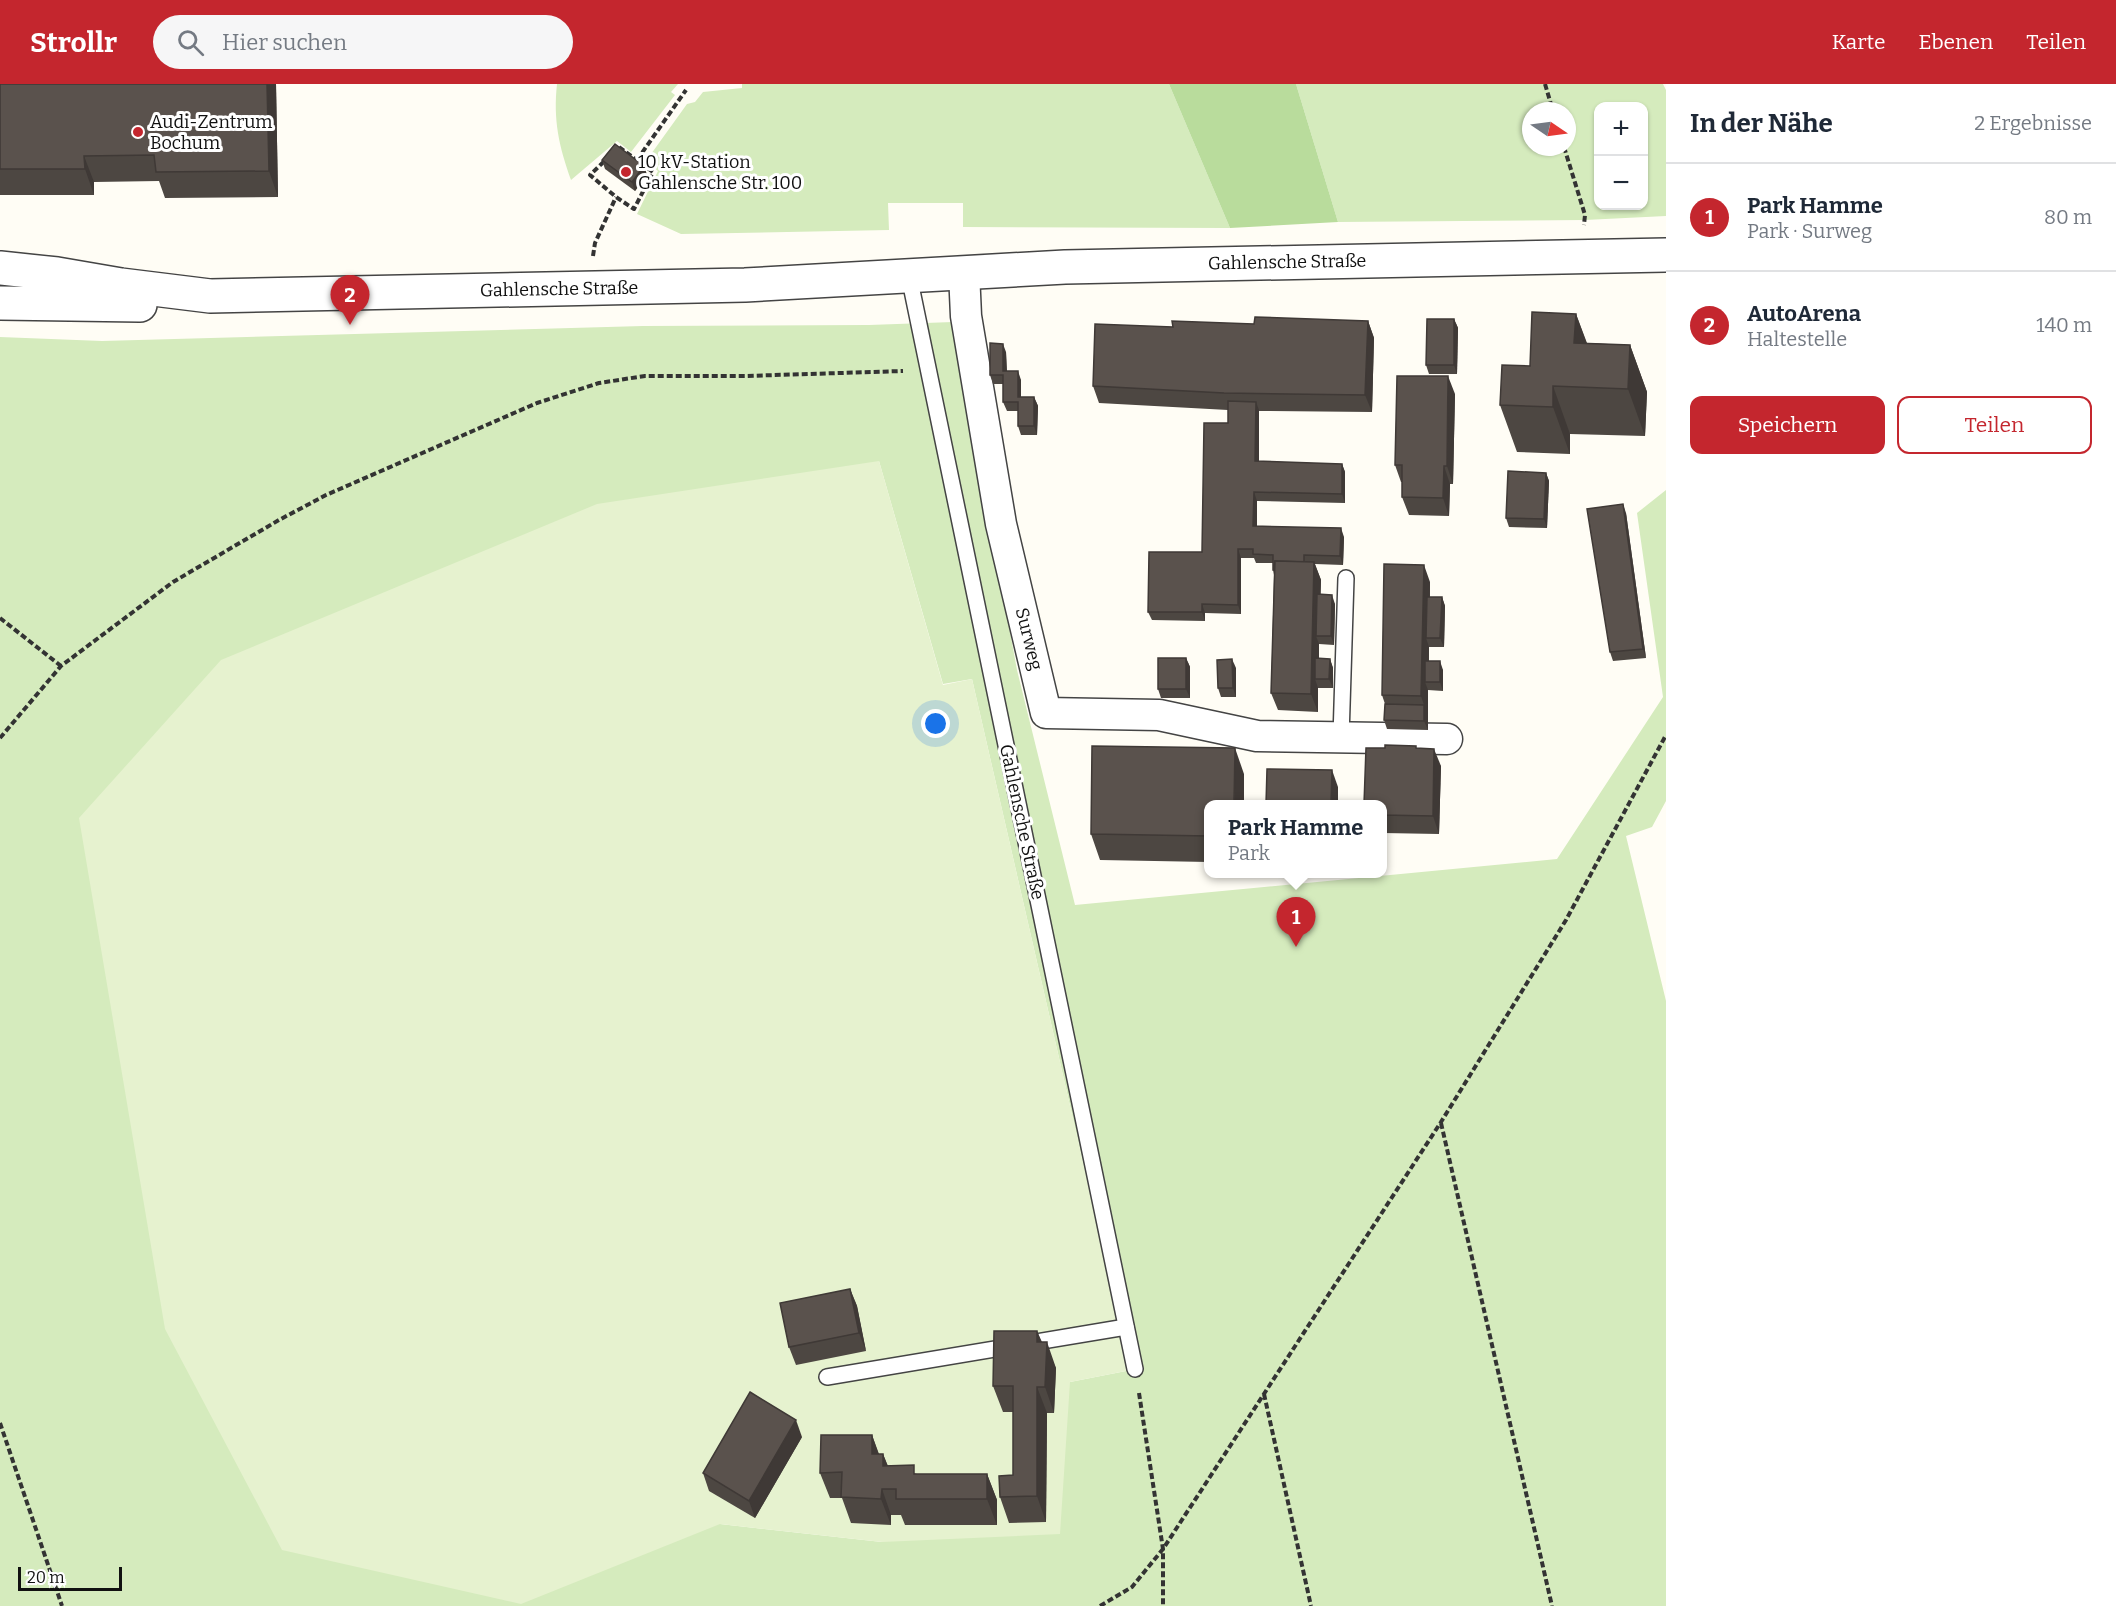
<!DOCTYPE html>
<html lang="de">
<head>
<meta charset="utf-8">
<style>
	:root { --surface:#fff; --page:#f6f6f7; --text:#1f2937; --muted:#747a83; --line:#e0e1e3; --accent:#c4262e }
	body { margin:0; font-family:Bitter,serif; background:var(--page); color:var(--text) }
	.controls { position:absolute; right:18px; top:18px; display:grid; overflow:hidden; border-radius:12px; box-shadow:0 2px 4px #0004 }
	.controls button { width:54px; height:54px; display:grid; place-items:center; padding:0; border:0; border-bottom:2px solid var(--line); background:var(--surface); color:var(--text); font:30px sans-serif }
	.compass { position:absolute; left:1522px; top:18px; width:54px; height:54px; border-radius:50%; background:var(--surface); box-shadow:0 2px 4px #0004; rotate:103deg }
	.scale { position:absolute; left:18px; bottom:15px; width:104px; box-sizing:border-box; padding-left:6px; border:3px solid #111; border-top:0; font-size:16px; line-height:21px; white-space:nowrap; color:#111; -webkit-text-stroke:4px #fff; paint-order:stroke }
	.you { position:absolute; left:936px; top:640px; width:21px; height:21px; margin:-15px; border:4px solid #fff; border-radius:50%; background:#1a73e8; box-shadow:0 0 0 9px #1a73e833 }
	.badge { display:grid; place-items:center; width:39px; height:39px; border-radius:50%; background:var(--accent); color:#fff; font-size:20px; font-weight:700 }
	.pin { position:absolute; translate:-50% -50px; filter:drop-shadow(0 2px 3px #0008) }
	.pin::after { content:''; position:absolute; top:32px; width:21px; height:18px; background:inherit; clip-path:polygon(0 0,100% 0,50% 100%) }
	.popup { position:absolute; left:1204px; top:716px; width:183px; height:78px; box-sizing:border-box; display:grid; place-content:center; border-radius:12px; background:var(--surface); filter:drop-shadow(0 2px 4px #0005); font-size:20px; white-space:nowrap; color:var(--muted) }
	.popup b { font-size:22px; color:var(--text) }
	.popup::after { content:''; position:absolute; left:50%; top:100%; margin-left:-12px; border:12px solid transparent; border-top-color:var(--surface) }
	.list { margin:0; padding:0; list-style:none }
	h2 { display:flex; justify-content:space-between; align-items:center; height:78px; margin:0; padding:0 24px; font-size:26px }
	h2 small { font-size:20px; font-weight:400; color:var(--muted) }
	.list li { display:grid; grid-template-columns:39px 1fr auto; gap:18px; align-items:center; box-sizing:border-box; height:108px; padding:0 24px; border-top:2px solid var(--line) }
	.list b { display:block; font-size:22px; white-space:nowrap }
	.list p { margin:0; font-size:20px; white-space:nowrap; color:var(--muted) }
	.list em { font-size:20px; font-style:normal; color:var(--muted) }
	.actions { display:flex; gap:12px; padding:18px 24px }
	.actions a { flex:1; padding:14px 0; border:2px solid var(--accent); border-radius:12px; text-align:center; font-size:21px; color:var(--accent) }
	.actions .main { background:var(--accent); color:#fff }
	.icon { flex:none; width:33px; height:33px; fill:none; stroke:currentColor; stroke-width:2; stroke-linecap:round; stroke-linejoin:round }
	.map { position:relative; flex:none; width:1666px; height:1522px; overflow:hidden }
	header { display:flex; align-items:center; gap:36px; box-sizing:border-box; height:84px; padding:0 30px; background:var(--accent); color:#fff }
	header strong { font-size:28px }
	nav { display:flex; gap:33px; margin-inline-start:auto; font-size:21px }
	.search { width:420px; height:54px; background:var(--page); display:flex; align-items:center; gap:15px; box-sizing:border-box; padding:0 21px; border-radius:33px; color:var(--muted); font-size:22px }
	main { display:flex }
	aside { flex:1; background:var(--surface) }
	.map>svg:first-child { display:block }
	.green { fill:#d5ebbd; fill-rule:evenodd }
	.forest { fill:#b9dc9c }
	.pitch { fill:#e6f2cf }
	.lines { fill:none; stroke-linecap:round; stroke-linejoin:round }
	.service-casing { stroke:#444; stroke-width:18 }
	.minor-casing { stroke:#444; stroke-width:33 }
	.tertiary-casing { stroke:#444; stroke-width:36 }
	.path { stroke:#333; stroke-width:4; stroke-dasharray:6 3; stroke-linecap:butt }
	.service { stroke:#fff; stroke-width:15 }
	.minor { stroke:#fff; stroke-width:30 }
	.tertiary { stroke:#fff; stroke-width:33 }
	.wall { fill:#4d4742 }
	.shaded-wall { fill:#3f3936 }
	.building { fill:#5a524d; stroke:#3f3936; stroke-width:1.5 }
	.poi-dot { fill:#c4262e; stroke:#fff; stroke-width:2 }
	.labels { text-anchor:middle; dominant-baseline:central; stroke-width:6; stroke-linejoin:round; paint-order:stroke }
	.poi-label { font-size:18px; fill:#111; stroke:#fff; text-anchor:start }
	.street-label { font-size:18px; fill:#111; stroke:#fff }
</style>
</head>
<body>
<header>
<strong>Strollr</strong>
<div class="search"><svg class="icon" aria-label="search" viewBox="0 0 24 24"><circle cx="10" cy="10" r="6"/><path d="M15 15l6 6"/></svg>Hier suchen</div>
<nav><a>Karte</a><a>Ebenen</a><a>Teilen</a></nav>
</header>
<main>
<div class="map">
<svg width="1666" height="1522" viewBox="0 0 1666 1522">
	<rect width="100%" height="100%" fill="#fffdf5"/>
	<g class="green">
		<path d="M 557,0 L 678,0 L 671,8 L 675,11 L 631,68 L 617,57 L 571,96 C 559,62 553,36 557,0 Z"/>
		<path d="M 742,0 L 1169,0 L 1230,144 L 963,143 L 963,119 L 888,119 L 889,146 L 681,150 L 637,130 L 658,87 L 646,77 L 687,20 L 695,18 L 703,8 L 742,4 Z"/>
		<path d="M 1296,0 L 1663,0 L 1666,6 L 1666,132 L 1585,136 L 1338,138 ZM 1598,22 L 1644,22 L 1644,122 L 1598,122 ZM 1531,27 L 1567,27 L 1567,63 L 1531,63 Z"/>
		<path d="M 953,238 L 1017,586 L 1075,821 L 1557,775 L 1663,613 L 1637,429 L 1666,406 L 1666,717 L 1652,743 L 1626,752 L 1666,917 L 1666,1522 L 0,1522 L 0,253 L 102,257 L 643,242 L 869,241 ZM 879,377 L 943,600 L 972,595 L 1107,1183 L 1126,1287 L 1070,1298 L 882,1458 L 720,1440 Z"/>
	</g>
	<path class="forest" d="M 1169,0 L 1296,0 L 1338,138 L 1230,144 Z"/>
	<path class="pitch" d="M 879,377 L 943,601 L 972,595 L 1107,1183 L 1126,1287 L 1070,1298 L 1060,1450 L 882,1458 L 720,1440 L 521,1520 L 282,1466 L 165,1245 L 79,734 L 221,576 L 597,420 Z"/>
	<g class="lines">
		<g class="service-casing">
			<g id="service">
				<path d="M 909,192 L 1135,1285"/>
				<path d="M 1341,653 L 1346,494"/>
				<path d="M 827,1293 L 1126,1243"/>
			</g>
		</g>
		<g class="minor-casing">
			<path id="minor" d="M 964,188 L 966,232 L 1001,440 L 1046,629 L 1159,631 L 1257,652 L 1447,655"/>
		</g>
		<g class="tertiary-casing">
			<g id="tertiary">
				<path d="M 0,184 L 57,190 L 121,201 L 210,212 L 745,201 L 1065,183 L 1666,171"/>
				<path d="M 0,219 L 140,221"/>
			</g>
		</g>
		<g class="path">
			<path d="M 1545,0 L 1553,27"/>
			<path d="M 619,63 L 653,88 L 634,125 L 616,113 L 590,91 Z"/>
			<path d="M 1564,63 L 1585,131 L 1584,141"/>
			<path d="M 637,76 L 686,6"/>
			<path d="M 593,172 L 595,159 L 616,113"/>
			<path d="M 0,534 L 61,582"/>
			<path d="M 0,654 L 61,582 L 173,498 L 279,436 L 326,411 L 537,319 L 599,299 L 645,292 L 745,292 L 903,287"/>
			<path d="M 1441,1039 L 1552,1522"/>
			<path d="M 1139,1309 L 1163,1465 L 1163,1522"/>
			<path d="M 1264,1310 L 1311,1522"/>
			<path d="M 0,1339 L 62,1522"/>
			<path d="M 1100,1522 L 1132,1503 L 1163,1465 L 1441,1038 L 1566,836 L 1666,651"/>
		</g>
		<use href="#service" class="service"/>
		<use href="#minor" class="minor"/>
		<use href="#tertiary" class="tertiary"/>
	</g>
	<g class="wall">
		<path d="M 0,0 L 276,0 L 278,113 L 165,114 L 159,97 L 94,98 L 94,111 L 0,111 Z"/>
		<path d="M 602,76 L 644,82 L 647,91 L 635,107 L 605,85 Z"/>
		<path d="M 1576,230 L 1587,259 L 1630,261 L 1647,308 L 1645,352 L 1570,350 L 1570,370 L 1517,368 L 1500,321 L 1530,282 Z"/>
		<path d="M 1454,235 L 1458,244 L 1457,290 L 1429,290 L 1426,281 Z"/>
		<path d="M 1368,237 L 1374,254 L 1372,328 L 1259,327 L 1259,378 L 1342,380 L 1345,388 L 1345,419 L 1257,417 L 1257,442 L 1344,453 L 1343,481 L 1315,480 L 1321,496 L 1320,511 L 1335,520 L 1334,561 L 1319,560 L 1319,575 L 1330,575 L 1333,584 L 1333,604 L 1318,604 L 1318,628 L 1278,626 L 1271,609 L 1274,491 L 1273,486 L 1273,479 L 1256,479 L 1254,474 L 1241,474 L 1241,530 L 1205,529 L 1205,537 L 1152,536 L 1148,528 L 1202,468 L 1228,339 L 1228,326 L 1099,319 L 1093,302 L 1173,243 L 1254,240 Z"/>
		<path d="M 1006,268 L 1007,287 L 1021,296 L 1021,313 L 1034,313 L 1038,322 L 1037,351 L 1021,351 L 1018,342 L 1018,327 L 1007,327 L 1003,318 L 1003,300 L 993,300 L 990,291 Z"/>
		<path d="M 1455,310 L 1453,400 L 1450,400 L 1449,432 L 1409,431 L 1402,413 L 1402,398 L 1401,398 L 1395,381 Z"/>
		<path d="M 1546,389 L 1549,397 L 1547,444 L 1509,443 L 1506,434 Z"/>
		<path d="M 1626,429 L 1646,574 L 1613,577 L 1610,568 Z"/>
		<path d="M 1430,498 L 1430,513 L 1442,513 L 1445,522 L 1444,563 L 1429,563 L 1429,577 L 1443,586 L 1443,607 L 1428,606 L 1428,646 L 1387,645 L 1384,636 L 1385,620 L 1382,611 Z"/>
		<path d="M 1186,574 L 1190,583 L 1190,614 L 1161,614 L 1158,605 Z"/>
		<path d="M 1236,584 L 1236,613 L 1221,613 L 1218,604 Z"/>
		<path d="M 1385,664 L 1417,664 L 1441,682 L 1439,750 L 1383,749 Z"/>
		<path d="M 1244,690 L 1209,720 L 1209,778 L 1100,776 L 1091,750 Z"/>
		<path d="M 850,1205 L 857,1222 L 866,1267 L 796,1281 L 789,1263 Z"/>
		<path d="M 1037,1247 L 1042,1258 L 1056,1284 L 1054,1329 L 1047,1329 L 1046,1438 L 1009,1439 L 1000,1413 L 1013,1391 L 1013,1328 L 1003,1328 L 993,1302 Z"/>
		<path d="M 872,1351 L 879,1370 L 883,1370 L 888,1382 L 917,1390 L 987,1390 L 997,1416 L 997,1441 L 905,1441 L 901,1431 L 891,1431 L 891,1441 L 851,1439 L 842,1414 L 830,1414 L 820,1389 Z"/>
		<path d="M 802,1353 L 755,1434 L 709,1407 L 703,1389 Z"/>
	</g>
	<g class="shaded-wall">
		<path d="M 267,0 L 276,0 L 278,113 L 269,87 Z"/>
		<path d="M 84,72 L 94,98 L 94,111 L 85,85 Z"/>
		<path d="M 644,82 L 647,91 L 635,107 L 632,98 Z"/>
		<path d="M 1576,230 L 1593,277 L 1574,259 Z"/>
		<path d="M 1454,235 L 1458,244 L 1457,290 L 1454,281 Z"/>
		<path d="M 1368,237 L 1374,254 L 1372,328 L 1365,311 Z"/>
		<path d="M 1003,260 L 1006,268 L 1007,296 L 1003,287 Z"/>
		<path d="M 1630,261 L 1647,308 L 1645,352 L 1628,305 Z"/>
		<path d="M 1018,287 L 1021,296 L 1021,322 L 1018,313 Z"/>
		<path d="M 1448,292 L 1455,310 L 1453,400 L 1447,382 Z"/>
		<path d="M 1553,302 L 1570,350 L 1570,370 L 1553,323 Z"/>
		<path d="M 1034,313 L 1038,322 L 1037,351 L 1034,342 Z"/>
		<path d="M 1256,318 L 1259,326 L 1259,386 L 1255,377 Z"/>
		<path d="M 1342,380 L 1345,388 L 1345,419 L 1342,410 Z"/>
		<path d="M 1444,382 L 1450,400 L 1449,432 L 1443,414 Z"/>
		<path d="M 1546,389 L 1549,397 L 1547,444 L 1544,435 Z"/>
		<path d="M 1254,408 L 1257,417 L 1257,451 L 1253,442 Z"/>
		<path d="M 1623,420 L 1626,429 L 1646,574 L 1643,565 Z"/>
		<path d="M 1341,444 L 1344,453 L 1343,481 L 1340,472 Z"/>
		<path d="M 1238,465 L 1241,474 L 1241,530 L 1238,521 Z"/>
		<path d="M 1314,478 L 1321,496 L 1320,552 L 1316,552 L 1319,560 L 1319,595 L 1315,595 L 1318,604 L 1318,628 L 1311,610 Z"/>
		<path d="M 1424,481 L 1430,498 L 1429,554 L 1426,554 L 1429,563 L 1428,598 L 1425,598 L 1428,606 L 1428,646 L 1424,637 L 1424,621 L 1421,612 Z"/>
		<path d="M 1332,511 L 1335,520 L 1334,561 L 1331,552 Z"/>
		<path d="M 1442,513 L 1445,522 L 1444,563 L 1440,554 Z"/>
		<path d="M 1202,520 L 1205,529 L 1205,537 L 1202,528 Z"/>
		<path d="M 1186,574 L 1190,583 L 1190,614 L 1186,605 Z"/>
		<path d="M 1232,575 L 1236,584 L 1236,613 L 1233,604 Z"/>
		<path d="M 1330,575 L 1333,584 L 1333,604 L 1329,595 Z"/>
		<path d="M 1440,577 L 1443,586 L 1443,607 L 1440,598 Z"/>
		<path d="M 1235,664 L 1244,690 L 1244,720 L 1234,720 Z"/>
		<path d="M 1434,665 L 1441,682 L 1439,750 L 1433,732 Z"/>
		<path d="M 1332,686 L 1338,703 L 1338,720 L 1331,720 Z"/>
		<path d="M 850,1205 L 857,1222 L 866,1267 L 859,1249 Z"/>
		<path d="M 1037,1247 L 1046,1270 L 1047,1258 L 1056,1284 L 1054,1329 L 1045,1303 L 1037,1258 Z"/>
		<path d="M 1037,1303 L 1047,1329 L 1046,1438 L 1037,1412 Z"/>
		<path d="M 796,1336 L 802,1353 L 755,1434 L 749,1417 Z"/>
		<path d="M 872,1351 L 881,1377 L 872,1370 Z"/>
		<path d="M 883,1370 L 893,1396 L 883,1382 Z"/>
		<path d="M 987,1390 L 997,1416 L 997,1441 L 987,1415 Z"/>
		<path d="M 882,1405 L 891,1431 L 891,1441 L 881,1415 Z"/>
	</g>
	<g class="building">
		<path d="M 0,0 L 267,0 L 269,87 L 156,88 L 154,71 L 84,72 L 85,85 L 0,85 Z"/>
		<path d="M 615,60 L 644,82 L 632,98 L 602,76 Z"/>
		<path d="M 1532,228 L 1576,230 L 1574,259 L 1630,261 L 1628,305 L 1553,302 L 1553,323 L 1500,321 L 1502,281 L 1530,282 Z"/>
		<path d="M 1255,233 L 1368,237 L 1365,311 L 1224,309 L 1093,302 L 1095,240 L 1173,243 L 1172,237 L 1254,240 Z"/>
		<path d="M 1427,235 L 1454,235 L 1454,281 L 1426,281 Z"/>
		<path d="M 990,259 L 1003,260 L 1003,287 L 1018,287 L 1018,313 L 1034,313 L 1034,342 L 1018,342 L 1018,318 L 1003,318 L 1003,291 L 990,291 Z"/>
		<path d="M 1397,292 L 1448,292 L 1447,382 L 1444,382 L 1443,414 L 1402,413 L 1402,381 L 1395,381 Z"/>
		<path d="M 1228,317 L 1256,318 L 1255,377 L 1342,380 L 1342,410 L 1254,408 L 1253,442 L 1341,444 L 1340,472 L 1304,471 L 1304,478 L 1275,477 L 1274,486 L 1273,486 L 1273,471 L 1253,470 L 1253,465 L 1238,465 L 1238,521 L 1202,520 L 1202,528 L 1148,528 L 1149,468 L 1202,468 L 1204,339 L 1228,339 Z"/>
		<path d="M 1508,387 L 1546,389 L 1544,435 L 1506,434 Z"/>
		<path d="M 1623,420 L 1643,565 L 1610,568 L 1587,425 Z"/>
		<path d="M 1275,477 L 1314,478 L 1311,610 L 1271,609 Z"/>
		<path d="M 1384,480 L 1424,481 L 1421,612 L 1382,611 Z"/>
		<path d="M 1317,510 L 1332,511 L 1331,552 L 1316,552 Z"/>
		<path d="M 1427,513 L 1442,513 L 1440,554 L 1426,554 Z"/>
		<rect x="1158" y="574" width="28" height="31"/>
		<path d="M 1315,574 L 1330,575 L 1329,595 L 1315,595 Z"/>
		<path d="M 1232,575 L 1233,604 L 1218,604 L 1217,576 Z"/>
		<rect x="1425" y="577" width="15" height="21"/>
		<path d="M 1385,620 L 1424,621 L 1424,637 L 1384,636 Z"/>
		<path d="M 1385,661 L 1416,662 L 1416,664 L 1434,665 L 1433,732 L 1383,731 L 1383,720 L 1364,720 L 1366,664 L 1385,664 Z"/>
		<path d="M 1092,662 L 1235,664 L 1234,720 L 1209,720 L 1209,752 L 1091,750 Z"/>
		<path d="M 1267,685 L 1332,686 L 1331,720 L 1266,720 Z"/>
		<path d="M 850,1205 L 859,1249 L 789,1263 L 780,1219 Z"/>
		<path d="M 994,1247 L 1037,1247 L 1037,1258 L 1047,1258 L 1045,1303 L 1037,1303 L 1037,1412 L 1000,1413 L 999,1392 L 1013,1391 L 1013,1302 L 993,1302 Z"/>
		<path d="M 750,1308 L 796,1336 L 749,1417 L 703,1389 Z"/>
		<path d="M 821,1351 L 872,1351 L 872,1370 L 883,1370 L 883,1382 L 914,1381 L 914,1390 L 987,1390 L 987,1415 L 896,1415 L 896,1405 L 882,1405 L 881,1415 L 841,1413 L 842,1388 L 820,1389 Z"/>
	</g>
	<g class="poi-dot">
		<circle cx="138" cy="48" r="6"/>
		<circle cx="626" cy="88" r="6"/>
	</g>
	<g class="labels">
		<g class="poi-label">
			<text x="150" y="38">Audi-Zentrum<tspan x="150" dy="21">Bochum</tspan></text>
			<text x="638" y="78">10 kV-Station<tspan x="638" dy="21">Gahlensche Str. 100</tspan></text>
		</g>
		<g class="street-label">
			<text transform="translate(1287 178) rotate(-1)">Gahlensche Straße</text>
			<text transform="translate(559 205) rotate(-1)">Gahlensche Straße</text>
			<text transform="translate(1029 555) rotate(76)">Surweg</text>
			<text transform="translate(1022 738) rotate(78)">Gahlensche Straße</text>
		</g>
	</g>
</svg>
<div class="controls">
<button>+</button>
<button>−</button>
</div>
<svg class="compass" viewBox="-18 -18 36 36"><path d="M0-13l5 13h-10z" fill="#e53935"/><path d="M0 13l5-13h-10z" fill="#747a83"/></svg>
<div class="scale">20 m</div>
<div class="you"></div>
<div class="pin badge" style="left:1296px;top:863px">1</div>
<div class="popup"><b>Park Hamme</b>Park</div>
<div class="pin badge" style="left:350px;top:241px">2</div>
</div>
<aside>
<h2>In der Nähe<small>2 Ergebnisse</small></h2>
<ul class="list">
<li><span class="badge">1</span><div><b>Park Hamme</b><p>Park · Surweg</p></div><em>80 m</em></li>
<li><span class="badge">2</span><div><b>AutoArena</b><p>Haltestelle</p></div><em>140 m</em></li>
</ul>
<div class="actions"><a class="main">Speichern</a><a>Teilen</a></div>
</aside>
</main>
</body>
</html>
